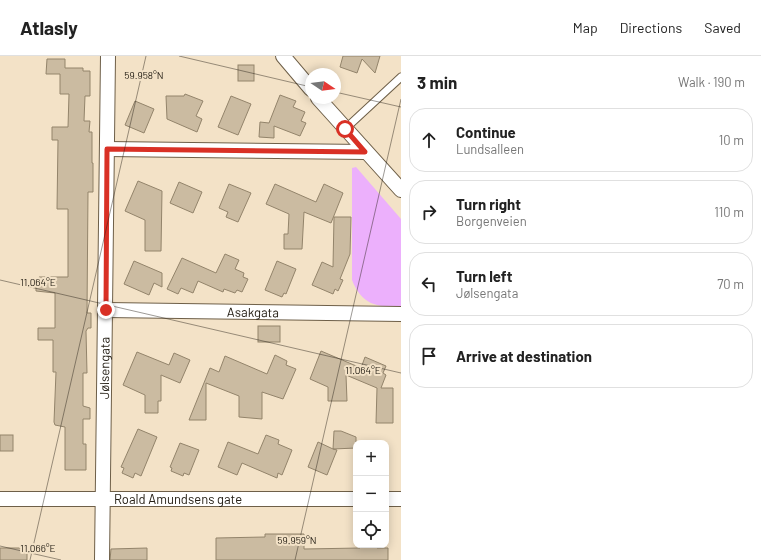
<!DOCTYPE html>
<html lang="en">
<head>
<meta charset="utf-8">
<style>
	:root { --surface:#fff; --page:#f6f6f6; --text:#222; --muted:#767676; --line:#e0e0e0 }
	body { margin:0; font-family:Barlow,sans-serif; background:var(--page); color:var(--text) }
	.controls { position:absolute; right:12px; bottom:12px; display:grid; overflow:hidden; border-radius:8px; box-shadow:0 2px 10px #0003 }
	.controls button { width:36px; height:36px; display:grid; place-items:center; padding:0; border:0; border-bottom:1px solid var(--line); background:var(--surface); color:var(--text); font:20px sans-serif }
	.compass { position:absolute; left:305px; top:12px; width:36px; height:36px; border-radius:50%; background:var(--surface); box-shadow:0 2px 10px #0003; rotate:103deg }
	.stop { position:absolute; width:12px; height:12px; margin:-9px; border:3px solid #d93025; border-radius:50%; background:#fff }
	.stop.end { background:#d93025; border-color:#fff; box-shadow:0 1px 4px #0008 }
	.list { margin:0; padding:0; list-style:none }
	h2 { display:flex; justify-content:space-between; align-items:center; height:52px; margin:0; padding:0 16px; font-size:17px }
	h2 small { font-size:13px; font-weight:400; color:var(--muted) }
	.list li { display:grid; grid-template-columns:26px 1fr auto; gap:12px; align-items:center; box-sizing:border-box; height:64px; margin:0 8px 8px; padding:0 8px; border:1px solid var(--line); border-radius:16px }
	.list b { display:block; font-size:15px; white-space:nowrap }
	.list p { margin:0; font-size:13px; white-space:nowrap; color:var(--muted) }
	.list em { font-size:13px; font-style:normal; color:var(--muted) }
	.icon { flex:none; width:22px; height:22px; fill:none; stroke:currentColor; stroke-width:2; stroke-linecap:round; stroke-linejoin:round }
	.map { position:relative; flex:none; width:401px; height:504px; overflow:hidden }
	header { display:flex; align-items:center; gap:24px; box-sizing:border-box; height:56px; padding:0 20px; background:var(--surface); border-bottom:1px solid var(--line) }
	header strong { font-size:19px }
	nav { display:flex; gap:22px; margin-inline-start:auto; font-size:14px }
	main { display:flex }
	aside { flex:1; background:var(--surface) }
	.map>svg:first-child { display:block }
	.green { fill:#ecb0fc }
	.building { fill:#cbbba1; stroke:#93846b }
	.lines { fill:none; stroke-linecap:round; stroke-linejoin:round }
	.service-casing { stroke:#6e5f48; stroke-width:9 }
	.minor-casing { stroke:#6e5f48; stroke-width:16 }
	.service { stroke:#fff; stroke-width:7 }
	.minor { stroke:#fff; stroke-width:14 }
	.route { stroke:#d93025; stroke-width:5 }
	.ticks { fill:none; stroke:#262016; stroke-width:1; stroke-opacity:0.45 }
	.labels { text-anchor:middle; dominant-baseline:central; stroke-width:4; stroke-linejoin:round; paint-order:stroke }
	.street-label { font-size:13px; fill:#262016; stroke:#f3e2c7 }
	.ticks-label { font-size:10px; text-anchor:middle; fill:#262016; stroke:#f3e2c7; stroke-width:4; stroke-linejoin:round; paint-order:stroke }
</style>
</head>
<body>
<header>
<strong>Atlasly</strong>
<nav><a>Map</a><a>Directions</a><a>Saved</a></nav>
</header>
<main>
<div class="map">
<svg width="401" height="504" viewBox="0 0 401 504">
	<rect width="100%" height="100%" fill="#f3e2c7"/>
	<path class="green" d="M 356,111 L 401,163 L 401,251 C 376,251 362,249 352,224 L 352,112 Z"/>
	<g class="building">
		<path d="M 343,0 L 380,0 L 375,17 L 362,3 L 357,17 L 340,11 Z"/>
		<path d="M 47,3 L 65,3 L 65,12 L 83,12 L 83,15 L 90,15 L 90,40 L 85,40 L 84,65 L 90,65 L 89,76 L 92,76 L 92,107 L 93,107 L 93,136 L 88,136 L 87,257 L 91,257 L 91,272 L 88,272 L 86,275 L 87,317 L 83,317 L 83,350 L 90,352 L 90,363 L 83,363 L 83,388 L 86,388 L 86,414 L 65,414 L 65,371 L 55,369 L 54,366 L 56,316 L 53,316 L 53,284 L 38,284 L 38,272 L 55,272 L 55,237 L 36,235 L 36,224 L 39,224 L 39,221 L 68,221 L 68,153 L 57,153 L 58,84 L 52,84 L 52,71 L 68,71 L 69,38 L 60,38 L 60,18 L 46,18 Z"/>
		<rect x="238" y="9" width="16" height="16"/>
		<path d="M 185,38 L 203,45 L 196,60 L 202,63 L 197,76 L 167,63 L 166,40 L 184,40 Z"/>
		<path d="M 280,39 L 296,45 L 293,51 L 305,56 L 301,65 L 306,67 L 300,80 L 274,70 L 274,82 L 259,81 L 260,66 L 269,67 Z"/>
		<path d="M 231,40 L 251,48 L 238,79 L 218,71 Z"/>
		<path d="M 135,45 L 154,53 L 144,77 L 125,69 Z"/>
		<path d="M 138,125 L 162,135 L 161,195 L 145,195 L 145,164 L 125,155 Z"/>
		<path d="M 179,126 L 202,136 L 193,157 L 170,147 Z"/>
		<path d="M 229,128 L 251,137 L 238,166 L 226,161 L 228,156 L 219,152 Z"/>
		<path d="M 275,128 L 316,146 L 324,128 L 343,137 L 331,167 L 304,156 L 302,193 L 284,193 L 284,178 L 288,178 L 289,158 L 266,148 Z"/>
		<path d="M 334,161 L 351,161 L 350,198 L 340,223 L 343,224 L 338,235 L 335,233 L 333,238 L 312,229 L 322,206 L 333,211 Z"/>
		<path d="M 225,198 L 239,204 L 235,213 L 244,217 L 243,221 L 248,223 L 242,236 L 237,234 L 235,237 L 224,233 L 223,236 L 198,225 L 193,237 L 181,232 L 178,238 L 167,233 L 182,202 L 216,217 Z"/>
		<path d="M 134,205 L 162,217 L 162,231 L 154,227 L 149,239 L 124,228 Z"/>
		<path d="M 277,205 L 296,213 L 286,238 L 284,237 L 282,241 L 265,234 Z"/>
		<rect x="258" y="270" width="22" height="16"/>
		<path d="M 321,295 L 361,312 L 365,301 L 386,310 L 383,317 L 386,319 L 381,332 L 393,332 L 393,367 L 376,367 L 377,332 L 346,319 L 347,345 L 328,345 L 328,331 L 310,323 Z"/>
		<path d="M 137,296 L 169,309 L 174,297 L 190,304 L 180,327 L 161,319 L 161,345 L 158,345 L 158,357 L 145,357 L 145,339 L 123,329 Z"/>
		<path d="M 275,299 L 287,305 L 286,309 L 296,313 L 283,343 L 262,336 L 262,363 L 239,361 L 239,340 L 206,327 L 206,364 L 189,364 L 210,312 L 219,316 L 225,300 L 267,318 Z"/>
		<path d="M 138,373 L 157,381 L 141,420 L 135,417 L 133,422 L 122,417 L 124,412 L 121,411 Z"/>
		<path d="M 334,375 L 341,375 L 356,381 L 356,392 L 333,393 L 337,394 L 327,419 L 308,411 L 318,386 L 333,393 Z"/>
		<rect x="0" y="379" width="13" height="16"/>
		<path d="M 266,379 L 279,384 L 278,388 L 292,394 L 282,419 L 278,417 L 277,422 L 242,407 L 237,419 L 218,411 L 228,386 L 258,398 Z"/>
		<path d="M 180,387 L 199,394 L 189,419 L 184,417 L 183,420 L 171,415 L 172,412 L 170,411 Z"/>
		<path d="M 265,478 L 304,478 L 304,493 L 360,492 L 360,490 L 377,490 L 377,492 L 388,492 L 388,504 L 216,504 L 216,482 L 265,481 Z"/>
		<rect x="0" y="492" width="27" height="12"/>
		<path d="M 147,492 L 147,504 L 110,504 L 111,493 Z"/>
	</g>
	<g class="lines">
		<g class="service-casing">
			<path id="service" d="M 345,73 L 401,21"/>
		</g>
		<g class="minor-casing">
			<g id="minor">
				<path d="M 283,0 L 311,33"/>
				<path d="M 318,42 L 401,134"/>
				<path d="M 107,93 L 365,96"/>
				<path id="s1" d="M 106,254 L 401,258"/>
				<path id="s2" d="M 0,443 L 356,443"/>
				<path d="M 386,443 L 401,443"/>
				<path id="s3" d="M 102,504 L 108,0"/>
			</g>
		</g>
		<use href="#service" class="service"/>
		<use href="#minor" class="minor"/>
	</g>
	<g class="lines">
		<path class="route" d="M 106,254 L 107,93 L 365,96 L 345,73"/>
	</g>
	<path class="ticks" d="M 179,0 L 311,31M 335,36 L 401,51M 0,224 L 401,317M 0,490 L 61,504M 30,504 L 146,0M 295,504 L 401,43"/>
	<g class="labels">
		<g class="street-label">
			<text stroke="none"><textPath href="#s1" startOffset="147">Asakgata</textPath></text>
			<text stroke="none"><textPath href="#s3" startOffset="192">Jølsengata</textPath></text>
			<text stroke="none"><textPath href="#s2" startOffset="178">Roald Amundsens gate</textPath></text>
		</g>
	</g>
	<g class="ticks-label">
		<text x="144" y="23">59.958°N</text>
		<text x="38" y="230">11.064°E</text>
		<text x="363" y="318">11.064°E</text>
		<text x="297" y="488">59.959°N</text>
		<text x="38" y="496">11.066°E</text>
	</g>
</svg>
<div class="controls">
<button>+</button>
<button>−</button>
<button><svg class="icon" aria-label="locate" viewBox="0 0 24 24"><circle cx="12" cy="12" r="6"/><path d="M12 2v4M12 18v4M2 12h4M18 12h4"/></svg></button>
</div>
<svg class="compass" viewBox="-18 -18 36 36"><path d="M0-13l5 13h-10z" fill="#e53935"/><path d="M0 13l5-13h-10z" fill="#767676"/></svg>
<div class="stop" style="left:345px;top:73px"></div>
<div class="stop end" style="left:106px;top:254px"></div>
</div>
<aside>
<h2>3 min<small>Walk · 190 m</small></h2>
<ul class="list">
<li><svg class="icon" aria-label="ahead" viewBox="0 0 24 24"><path d="M12 20V5M6 11l6-6 6 6"/></svg><div><b>Continue</b><p>Lundsalleen</p></div><em>10 m</em></li>
<li><svg class="icon" aria-label="right" viewBox="0 0 24 24"><path d="M7 20v-9h11M14 6l5 5-5 5"/></svg><div><b>Turn right</b><p>Borgenveien</p></div><em>110 m</em></li>
<li><svg class="icon" aria-label="left" viewBox="0 0 24 24"><path d="M17 20v-9H6M10 6l-5 5 5 5"/></svg><div><b>Turn left</b><p>Jølsengata</p></div><em>70 m</em></li>
<li><svg class="icon" aria-label="arrive" viewBox="0 0 24 24"><path d="M6 21V4h12l-3 4 3 4H6"/></svg><div><b>Arrive at destination</b></div></li>
</ul>
</aside>
</main>
</body>
</html>
